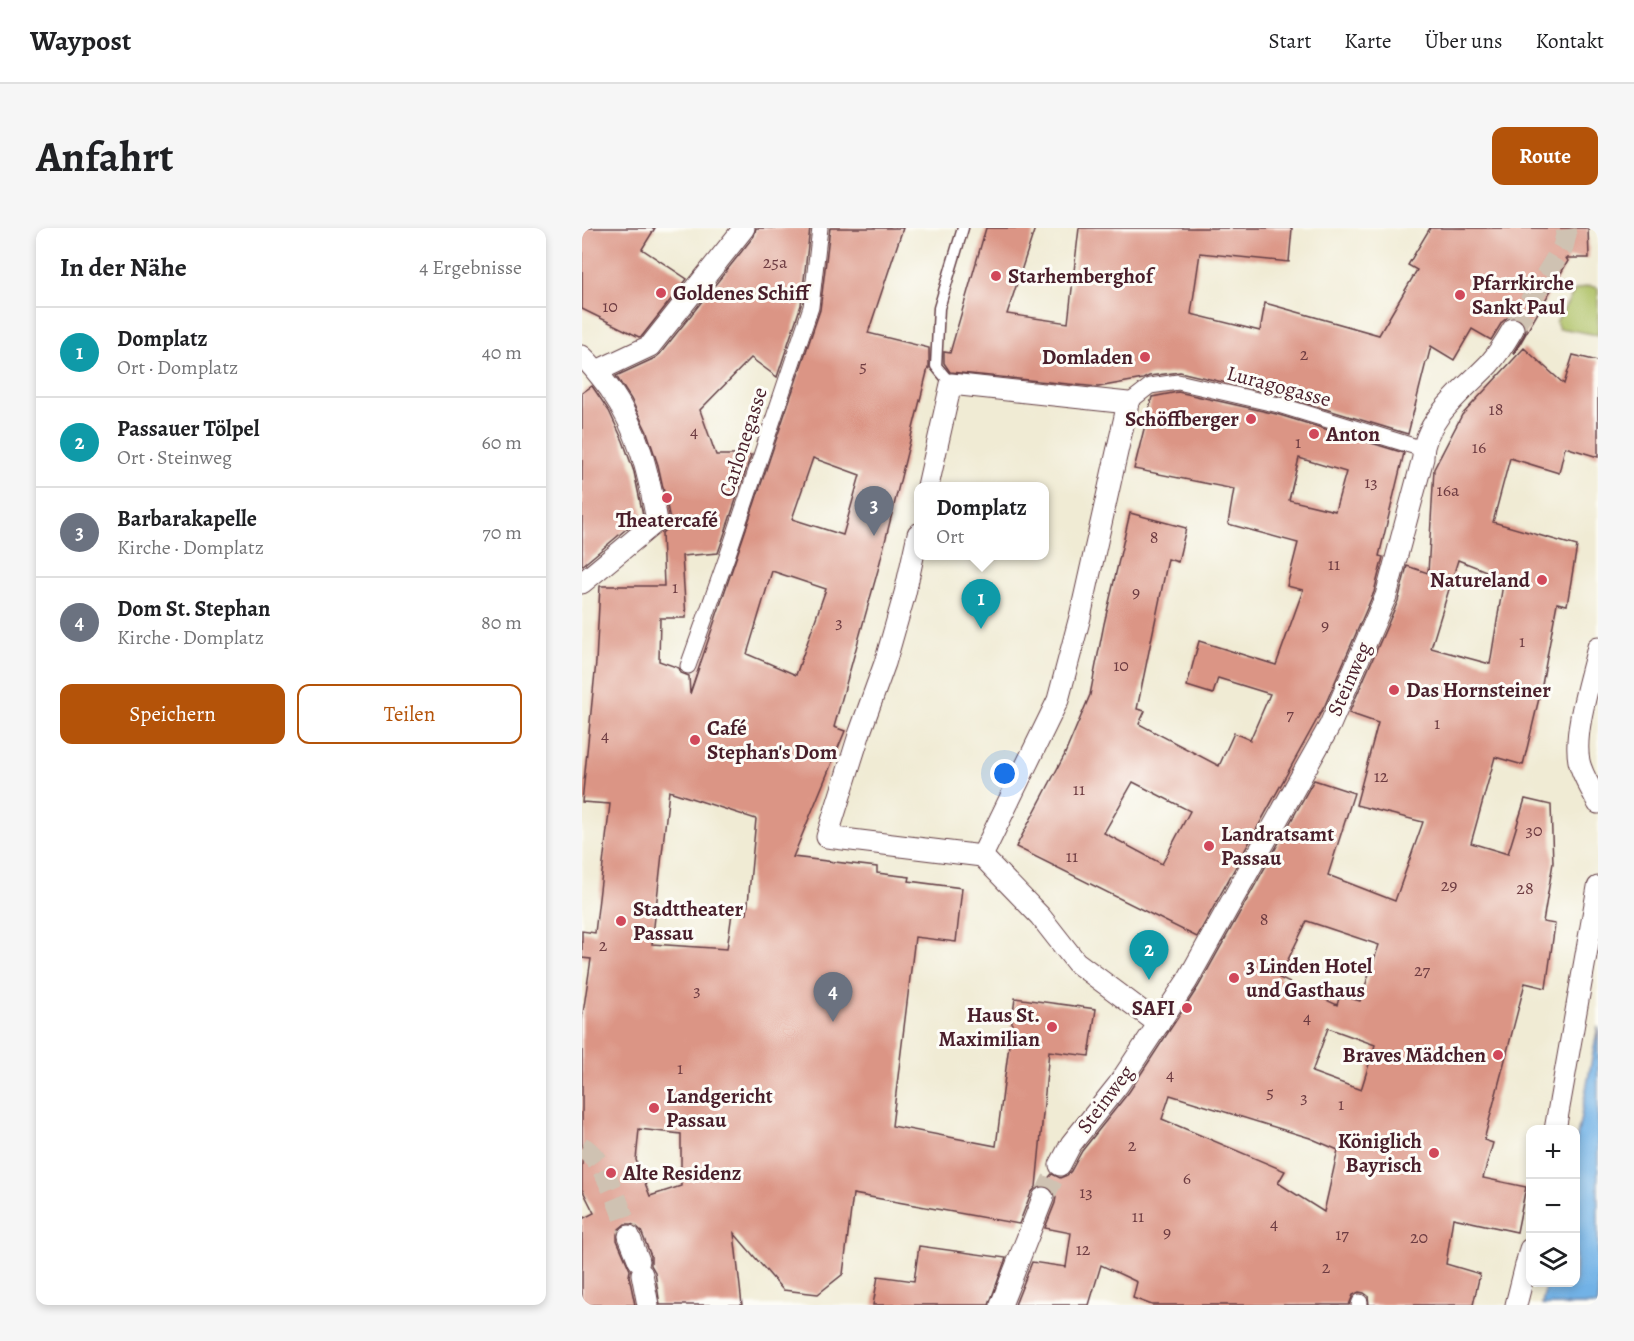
<!DOCTYPE html>
<html lang="de">
<head>
<meta charset="utf-8">
<style>
	:root { --surface:#fff; --page:#f6f6f6; --text:#202124; --muted:#757577; --line:#e0e0e0; --accent:#b45309 }
	body { margin:0; font-family:Alegreya,serif; background:var(--page); color:var(--text) }
	.controls { position:absolute; right:18px; bottom:18px; display:grid; overflow:hidden; border-radius:12px; box-shadow:0 3px 9px #0003 }
	.controls button { width:54px; height:54px; display:grid; place-items:center; padding:0; border:0; border-bottom:2px solid var(--line); background:var(--surface); color:var(--text); font:30px sans-serif }
	.you { position:absolute; left:423px; top:546px; width:21px; height:21px; margin:-15px; border:4px solid #fff; border-radius:50%; background:#1a73e8; box-shadow:0 0 0 9px #1a73e833 }
	.badge { display:grid; place-items:center; width:39px; height:39px; border-radius:50%; background:var(--accent); color:#fff; font-size:20px; font-weight:700 }
	.pin { position:absolute; translate:-50% -50px; filter:drop-shadow(0 2px 3px #0008) }
	.pin::after { content:''; position:absolute; top:32px; width:21px; height:18px; background:inherit; clip-path:polygon(0 0,100% 0,50% 100%) }
	.popup { position:absolute; left:332px; top:254px; width:135px; height:78px; box-sizing:border-box; display:grid; place-content:center; border-radius:12px; background:var(--surface); filter:drop-shadow(0 2px 4px #0005); font-size:20px; white-space:nowrap; color:var(--muted) }
	.popup b { font-size:22px; color:var(--text) }
	.popup::after { content:''; position:absolute; left:50%; top:100%; margin-left:-12px; border:12px solid transparent; border-top-color:var(--surface) }
	.list { margin:0; padding:0; list-style:none }
	h2 { display:flex; justify-content:space-between; align-items:center; height:78px; margin:0; padding:0 24px; font-size:26px }
	h2 small { font-size:20px; font-weight:400; color:var(--muted) }
	.list li { display:grid; grid-template-columns:39px 1fr auto; gap:18px; align-items:center; box-sizing:border-box; height:90px; padding:0 24px; border-top:2px solid var(--line) }
	.list b { display:block; font-size:22px; white-space:nowrap }
	.list p { margin:0; font-size:20px; white-space:nowrap; color:var(--muted) }
	.list em { font-size:20px; font-style:normal; color:var(--muted) }
	.actions { display:flex; gap:12px; padding:18px 24px }
	.actions a { flex:1; padding:14px 0; border:2px solid var(--accent); border-radius:12px; text-align:center; font-size:21px; color:var(--accent) }
	.actions .main { background:var(--accent); color:#fff }
	.icon { flex:none; width:33px; height:33px; fill:none; stroke:currentColor; stroke-width:2; stroke-linecap:round; stroke-linejoin:round }
	.map { position:relative; flex:none; width:1016px; height:1077px; overflow:hidden; border-radius:12px }
	header { display:flex; align-items:center; gap:36px; box-sizing:border-box; height:84px; padding:0 30px; background:var(--surface); border-bottom:2px solid var(--line) }
	header strong { font-size:28px }
	nav { display:flex; gap:33px; margin-inline-start:auto; font-size:21px }
	.intro { display:flex; align-items:center; justify-content:space-between; box-sizing:border-box; height:144px; padding:0 36px }
	h1 { margin:0; font-size:42px }
	.button { padding:15px 27px; border-radius:12px; background:var(--accent); color:#fff; font-size:21px; font-weight:700 }
	main { display:flex; gap:36px; padding:0 36px }
	aside { flex:1; background:var(--surface); border-radius:12px; box-shadow:0 3px 9px #0003 }
	.map>svg:first-child { display:block }
	.green { fill:#aec165; stroke:#7c7048; stroke-width:1.5 }
	.water { fill:#72b2e6; stroke:#5e6888; stroke-width:1.5 }
	.building { fill:#db9585; fill-rule:evenodd }
	.lines { fill:none; stroke-linecap:round; stroke-linejoin:round }
	.minor-tunnel { stroke:#cfc2b2; stroke-width:21; stroke-dasharray:21 10; stroke-linecap:butt }
	.service-casing { stroke:#633e44; stroke-width:13 }
	.pedestrian-casing { stroke:#633e44; stroke-width:17 }
	.minor-casing { stroke:#633e44; stroke-width:23 }
	.service { stroke:#fff; stroke-width:10 }
	.pedestrian { stroke:#fff; stroke-width:15 }
	.minor { stroke:#fff; stroke-width:21 }
	.poi-dot { fill:#d1495b; stroke:#fdfcf7; stroke-width:2 }
	.labels { text-anchor:middle; dominant-baseline:central; stroke-width:6; stroke-linejoin:round; paint-order:stroke }
	.number-label { font-size:18px; fill:#6e3c42 }
	.poi-label { font-size:21px; font-weight:bold; fill:#4a1f2b; stroke:#fdfcf7; text-anchor:start }
	.street-label { font-size:21px; fill:#4a1f2b; stroke:#fdfcf7 }
</style>
</head>
<body>
<header>
<strong>Waypost</strong>
<nav><a>Start</a><a>Karte</a><a>Über uns</a><a>Kontakt</a></nav>
</header>
<div class="intro"><h1>Anfahrt</h1><a class="button">Route</a></div>
<main>
<aside>
<h2>In der Nähe<small>4 Ergebnisse</small></h2>
<ul class="list">
<li><span class="badge" style="background:#0f9aa8">1</span><div><b>Domplatz</b><p>Ort · Domplatz</p></div><em>40 m</em></li>
<li><span class="badge" style="background:#0f9aa8">2</span><div><b>Passauer Tölpel</b><p>Ort · Steinweg</p></div><em>60 m</em></li>
<li><span class="badge" style="background:#6b7280">3</span><div><b>Barbarakapelle</b><p>Kirche · Domplatz</p></div><em>70 m</em></li>
<li><span class="badge" style="background:#6b7280">4</span><div><b>Dom St. Stephan</b><p>Kirche · Domplatz</p></div><em>80 m</em></li>
</ul>
<div class="actions"><a class="main">Speichern</a><a>Teilen</a></div>
</aside>
<div class="map">
<svg width="1016" height="1077" viewBox="0 0 1016 1077">
	<rect width="100%" height="100%" fill="#fdfcf7"/>
	<filter id="ink" filterUnits="userSpaceOnUse"><feTurbulence type="fractalNoise" baseFrequency=".0167" numOctaves="2"/><feDisplacementMap in="SourceGraphic" scale="12" xChannelSelector="R" yChannelSelector="G"/><feConvolveMatrix kernelMatrix="1 2 1 2 8 2 1 2 1" color-interpolation-filters="sRGB"/></filter>
	<filter id="wash" filterUnits="userSpaceOnUse"><feTurbulence type="fractalNoise" baseFrequency=".008" numOctaves="4" result="noise"/><feDisplacementMap in="SourceGraphic" scale="24" xChannelSelector="R" yChannelSelector="G"/><feGaussianBlur stdDeviation="1.35" result="paint"/><feColorMatrix in="noise" values="0 0 0 0 0 0 0 0 0 0 0 0 0 0 0 0 0 1.4 0 .05"/><feComposite in="paint" operator="in"/></filter>
	<g filter="url(#wash)">
		<rect width="100%" height="100%" fill="#f0ebd4"/>
		<path class="green" d="M 1008,58 L 1016,60 L 1016,107 L 983,101 L 977,101 L 974,94 L 993,62 L 1002,59 Z"/>
		<path class="water" d="M 1016,799 L 1016,1077 L 960,1077 L 964,1055 L 993,1054 L 994,914 Z"/>
		<g id="blocks">
			<g class="building">
				<path d="M 0,0 L 73,0 L 60,21 L 105,51 L 60,108 L 57,109 L 0,81 Z"/>
				<path d="M 174,0 L 228,0 L 219,77 L 195,149 L 169,130 L 118,182 L 134,227 L 169,227 L 136,325 L 100,328 L 104,390 L 78,390 L 77,433 L 97,440 L 99,445 L 107,448 L 108,466 L 238,82 L 248,0 L 321,0 L 286,105 L 347,120 L 347,140 L 346,140 L 296,342 L 252,499 L 263,503 L 211,629 L 295,639 L 295,645 L 328,649 L 327,653 L 380,660 L 374,714 L 333,709 L 310,898 L 414,918 L 433,770 L 514,781 L 507,828 L 467,823 L 454,959 L 449,965 L 437,996 L 271,966 L 261,1046 L 236,1066 L 201,1062 L 152,1005 L 160,1077 L 78,1077 L 73,1044 L 69,1037 L 69,1028 L 59,1003 L 54,998 L 49,996 L 43,996 L 37,1001 L 35,1006 L 35,1012 L 48,1042 L 47,1048 L 53,1077 L 0,1077 L 0,991 L 12,985 L 0,961 L 0,792 L 9,731 L 0,730 L 0,703 L 13,705 L 28,576 L 0,574 L 14,434 L 18,358 L 82,358 L 80,305 L 87,298 L 88,291 L 76,237 L 65,204 L 49,171 L 34,148 L 73,130 L 78,126 L 172,8 ZM 231,230 L 278,247 L 261,307 L 210,291 ZM 190,343 L 244,361 L 214,447 L 165,426 ZM 87,563 L 174,591 L 165,686 L 150,685 L 145,721 L 70,716 ZM 57,901 L 99,906 L 99,958 L 68,968 L 54,932 Z"/>
				<path d="M 404,0 L 453,0 L 425,86 L 486,95 L 497,0 L 710,0 L 707,34 L 618,25 L 609,86 L 678,103 L 683,75 L 797,107 L 835,42 L 826,37 L 848,0 L 1006,0 L 1007,30 L 984,30 L 986,33 L 932,126 L 931,125 L 942,107 L 944,101 L 942,94 L 938,90 L 932,88 L 925,90 L 920,94 L 909,112 L 890,101 L 872,132 L 849,118 L 845,134 L 844,134 L 826,206 L 700,168 L 598,144 L 567,148 L 561,151 L 516,159 L 368,144 L 362,135 L 362,124 L 368,125 Z"/>
				<path d="M 942,120 L 982,156 L 991,127 L 1016,133 L 1016,229 L 983,219 L 977,245 L 928,230 L 911,294 L 995,318 L 985,377 L 975,375 L 959,462 L 941,537 L 913,529 L 889,615 L 926,626 L 943,571 L 969,577 L 971,635 L 961,694 L 973,696 L 964,760 L 943,755 L 902,912 L 911,915 L 901,950 L 944,959 L 935,1004 L 871,990 L 864,1036 L 898,1046 L 891,1077 L 787,1077 L 786,1068 L 782,1065 L 777,1064 L 771,1067 L 767,1077 L 570,1077 L 551,1070 L 555,1054 L 519,1037 L 507,1077 L 433,1077 L 450,1034 L 484,1039 L 489,1005 L 463,1000 L 473,975 L 474,969 L 471,962 L 466,958 L 460,957 L 470,946 L 478,950 L 485,947 L 489,943 L 500,923 L 547,864 L 616,759 L 732,552 L 772,565 L 746,647 L 813,673 L 841,594 L 774,577 L 796,495 L 767,485 L 816,373 L 825,338 L 846,345 L 852,241 L 880,187 ZM 876,332 L 922,350 L 908,436 L 849,420 ZM 725,693 L 797,717 L 778,773 L 758,767 L 755,777 L 697,750 ZM 746,800 L 793,817 L 779,862 L 730,844 ZM 588,867 L 728,910 L 756,922 L 742,984 L 696,955 L 703,943 L 580,891 Z"/>
				<path d="M 10,158 L 27,183 L 41,213 L 52,244 L 61,287 L 0,338 L 0,165 Z"/>
				<path d="M 596,164 L 694,186 L 822,225 L 797,328 L 801,329 L 792,364 L 743,477 L 615,709 L 434,619 L 482,528 L 508,467 L 522,396 L 548,285 L 604,300 L 596,334 L 586,331 L 555,481 L 563,483 L 557,496 L 637,538 L 652,505 L 668,512 L 688,466 L 636,450 L 631,466 L 605,458 L 617,413 L 694,437 L 721,362 L 705,358 L 716,315 L 646,296 L 652,261 L 552,241 L 570,169 ZM 717,230 L 764,244 L 753,283 L 707,272 ZM 551,554 L 608,583 L 580,636 L 522,605 Z"/>
				<path d="M 337,1018 L 424,1030 L 407,1077 L 291,1077 L 296,1048 L 332,1053 Z"/>
			</g>
		</g>
	</g>
	<g filter="url(#ink)">
		<use href="#blocks" fill-opacity="0" stroke="#633e44" stroke-width="1.5"/>
		<g class="lines">
			<g class="minor-tunnel">
				<path d="M 931,101 L 981,19 L 984,7 L 983,0"/>
				<path d="M 0,919 C 21,929 41,985 47,1008"/>
				<path d="M 461,970 L 478,937"/>
			</g>
			<g class="service-casing">
				<path id="service" d="M 369,156 L 354,138 L 357,80 L 381,0"/>
			</g>
			<g class="pedestrian-casing">
				<g id="pedestrian">
					<path d="M 546,175 L 568,158 L 596,154 L 697,177 L 841,221"/>
					<path d="M 106,438 L 146,326 L 229,79 L 238,0"/>
					<path d="M 777,1077 L 778,1074"/>
				</g>
			</g>
			<g class="minor-casing">
				<g id="minor">
					<path d="M 0,128 C 11,138 19,149 28,161 C 57,203 66,243 75,293 L 0,355"/>
					<path d="M 15,143 L 68,118 L 162,0"/>
					<path d="M 346,258 L 369,156 L 546,175 L 498,389 L 476,472 L 400,628"/>
					<path d="M 336,306 L 323,365 L 303,435 L 278,504 L 245,609 L 400,628 L 458,688 L 494,734 L 577,796"/>
					<path d="M 1016,419 C 1009,450 991,503 997,533 C 1000,548 1010,561 1016,575"/>
					<path d="M 973,902 L 1016,659"/>
					<path d="M 478,937 L 489,916 L 536,857 L 605,753 L 748,497 L 804,368 L 841,230 C 840,193 883,161 907,136 C 916,126 924,113 931,101"/>
					<path d="M 47,1008 L 57,1033"/>
					<path d="M 60,1046 L 66,1077"/>
					<path d="M 419,1077 L 461,970"/>
					<path d="M 934,1077 L 948,1021"/>
				</g>
			</g>
			<use href="#service" class="service"/>
			<use href="#pedestrian" class="pedestrian"/>
			<use href="#minor" class="minor"/>
		</g>
	</g>
	<g class="poi-dot">
		<circle cx="414" cy="48" r="6"/>
		<circle cx="79" cy="65" r="6"/>
		<circle cx="878" cy="67" r="6"/>
		<circle cx="563" cy="129" r="6"/>
		<circle cx="669" cy="191" r="6"/>
		<circle cx="732" cy="206" r="6"/>
		<circle cx="85" cy="270" r="6"/>
		<circle cx="960" cy="352" r="6"/>
		<circle cx="812" cy="462" r="6"/>
		<circle cx="113" cy="512" r="6"/>
		<circle cx="627" cy="618" r="6"/>
		<circle cx="39" cy="693" r="6"/>
		<circle cx="652" cy="750" r="6"/>
		<circle cx="605" cy="780" r="6"/>
		<circle cx="470" cy="799" r="6"/>
		<circle cx="916" cy="827" r="6"/>
		<circle cx="72" cy="880" r="6"/>
		<circle cx="852" cy="925" r="6"/>
		<circle cx="29" cy="945" r="6"/>
	</g>
	<g class="labels">
		<g class="number-label">
			<text x="193" y="34">25a</text>
			<text x="28" y="78">10</text>
			<text x="722" y="126">2</text>
			<text x="281" y="138">5</text>
			<text x="914" y="181">18</text>
			<text x="112" y="203">4</text>
			<text x="716" y="214">1</text>
			<text x="897" y="219">16</text>
			<text x="789" y="254">13</text>
			<text x="866" y="262">16a</text>
			<text x="572" y="309">8</text>
			<text x="752" y="336">11</text>
			<text x="93" y="359">1</text>
			<text x="554" y="364">9</text>
			<text x="257" y="394">3</text>
			<text x="743" y="397">9</text>
			<text x="940" y="413">1</text>
			<text x="539" y="437">10</text>
			<text x="708" y="486">7</text>
			<text x="855" y="495">1</text>
			<text x="23" y="507">4</text>
			<text x="799" y="548">12</text>
			<text x="497" y="561">11</text>
			<text x="952" y="602">30</text>
			<text x="490" y="628">11</text>
			<text x="867" y="657">29</text>
			<text x="943" y="660">28</text>
			<text x="682" y="691">8</text>
			<text x="21" y="717">2</text>
			<text x="840" y="742">27</text>
			<text x="115" y="762">3</text>
			<text x="725" y="789">4</text>
			<text x="98" y="840">1</text>
			<text x="588" y="846">4</text>
			<text x="688" y="864">5</text>
			<text x="722" y="869">3</text>
			<text x="759" y="876">1</text>
			<text x="550" y="917">2</text>
			<text x="605" y="950">6</text>
			<text x="504" y="964">13</text>
			<text x="556" y="988">11</text>
			<text x="692" y="995">4</text>
			<text x="585" y="1004">9</text>
			<text x="760" y="1006">17</text>
			<text x="837" y="1009">20</text>
			<text x="501" y="1021">12</text>
			<text x="744" y="1039">2</text>
		</g>
		<g class="poi-label">
			<text x="426" y="48">Starhemberghof</text>
			<text x="890" y="55">Pfarrkirche<tspan x="890" dy="24">Sankt Paul</tspan></text>
			<text x="91" y="65">Goldenes Schiff</text>
			<text x="551" y="129" text-anchor="end">Domladen</text>
			<text x="657" y="191" text-anchor="end">Schöffberger</text>
			<text x="744" y="206">Anton</text>
			<text x="85" y="292" text-anchor="middle">Theatercafé</text>
			<text x="948" y="352" text-anchor="end">Natureland</text>
			<text x="824" y="462">Das Hornsteiner</text>
			<text x="125" y="500">Café<tspan x="125" dy="24">Stephan's Dom</tspan></text>
			<text x="639" y="606">Landratsamt<tspan x="639" dy="24">Passau</tspan></text>
			<text x="51" y="681">Stadttheater<tspan x="51" dy="24">Passau</tspan></text>
			<text x="664" y="738">3 Linden Hotel<tspan x="664" dy="24">und Gasthaus</tspan></text>
			<text x="593" y="780" text-anchor="end">SAFI</text>
			<text x="458" y="787" text-anchor="end">Haus St.<tspan x="458" dy="24">Maximilian</tspan></text>
			<text x="904" y="827" text-anchor="end">Braves Mädchen</text>
			<text x="84" y="868">Landgericht<tspan x="84" dy="24">Passau</tspan></text>
			<text x="840" y="913" text-anchor="end">Königlich<tspan x="840" dy="24">Bayrisch</tspan></text>
			<text x="41" y="945">Alte Residenz</text>
		</g>
		<g class="street-label">
			<text transform="translate(697 158) rotate(15)">Luragogasse</text>
			<text transform="translate(161 214) rotate(-72)">Carlonegasse</text>
			<text transform="translate(767 451) rotate(-66)">Steinweg</text>
			<text transform="translate(523 871) rotate(-53)">Steinweg</text>
		</g>
	</g>
</svg>
<div class="controls">
<button>+</button>
<button>−</button>
<button><svg class="icon" aria-label="layers" viewBox="0 0 24 24"><path d="M12 4l9 5-9 5-9-5zM3 14l9 5 9-5"/></svg></button>
</div>
<div class="you"></div>
<div class="pin badge" style="left:399px;top:401px;background:#0f9aa8">1</div>
<div class="popup"><b>Domplatz</b>Ort</div>
<div class="pin badge" style="left:567px;top:752px;background:#0f9aa8">2</div>
<div class="pin badge" style="left:292px;top:308px;background:#6b7280">3</div>
<div class="pin badge" style="left:251px;top:794px;background:#6b7280">4</div>
</div>
</main>
</body>
</html>
